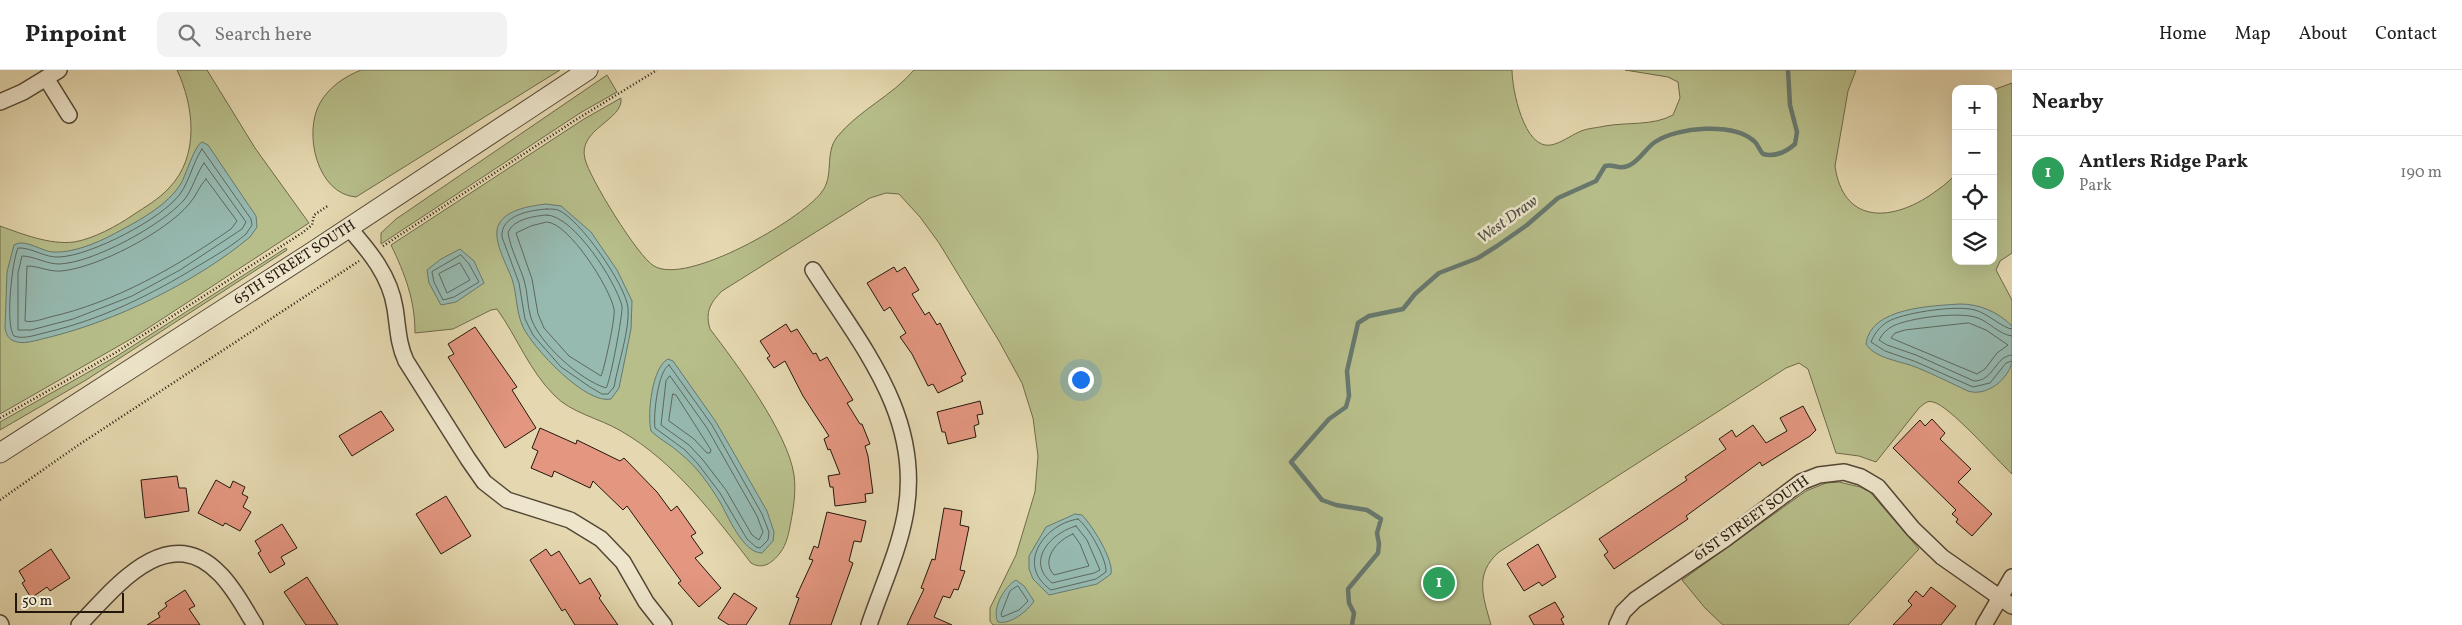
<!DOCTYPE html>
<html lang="en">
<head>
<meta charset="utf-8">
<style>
	:root { --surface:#fff; --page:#f2f2f2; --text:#222; --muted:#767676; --line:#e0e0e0; --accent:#b45309 }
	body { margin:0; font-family:Vollkorn,serif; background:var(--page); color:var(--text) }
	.controls { position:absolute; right:15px; top:15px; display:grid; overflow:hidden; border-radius:10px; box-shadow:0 5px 20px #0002 }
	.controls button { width:45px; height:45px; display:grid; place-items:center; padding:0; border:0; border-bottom:1px solid var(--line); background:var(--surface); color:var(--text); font:25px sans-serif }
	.scale { position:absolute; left:15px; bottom:12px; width:109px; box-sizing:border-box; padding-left:5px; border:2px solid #24170c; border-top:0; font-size:14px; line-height:18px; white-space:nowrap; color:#24170c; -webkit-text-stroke:4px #eee6cc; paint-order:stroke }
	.you { position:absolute; left:1080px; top:309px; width:18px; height:18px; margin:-12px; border:4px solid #fff; border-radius:50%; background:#1a73e8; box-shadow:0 0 0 8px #1a73e833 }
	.badge { display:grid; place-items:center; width:32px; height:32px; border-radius:50%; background:var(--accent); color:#fff; font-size:16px; font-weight:700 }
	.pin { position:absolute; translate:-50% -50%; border:2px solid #fff; box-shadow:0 1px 5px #0006 }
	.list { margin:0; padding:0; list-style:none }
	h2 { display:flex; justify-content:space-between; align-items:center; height:65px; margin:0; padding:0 20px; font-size:21px }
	h2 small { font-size:16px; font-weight:400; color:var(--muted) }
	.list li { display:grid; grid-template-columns:32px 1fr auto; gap:15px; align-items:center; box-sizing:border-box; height:75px; padding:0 20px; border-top:1px solid var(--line) }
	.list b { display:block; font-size:19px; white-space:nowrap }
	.list p { margin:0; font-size:16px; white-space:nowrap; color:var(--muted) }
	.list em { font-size:16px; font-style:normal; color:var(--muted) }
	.icon { flex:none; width:28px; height:28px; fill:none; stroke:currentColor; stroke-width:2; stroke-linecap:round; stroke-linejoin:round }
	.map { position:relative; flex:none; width:2012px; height:555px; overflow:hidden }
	header { display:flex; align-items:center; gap:30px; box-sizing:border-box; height:70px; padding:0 25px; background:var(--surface); border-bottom:1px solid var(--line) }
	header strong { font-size:24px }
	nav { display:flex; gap:28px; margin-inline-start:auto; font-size:18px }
	.search { width:350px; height:45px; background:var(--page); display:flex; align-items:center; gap:12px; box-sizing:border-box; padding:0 18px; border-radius:10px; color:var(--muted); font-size:19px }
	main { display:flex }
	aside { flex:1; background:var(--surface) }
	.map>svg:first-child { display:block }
	.green { fill:#b7be8a; stroke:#6e6a4b }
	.water { fill:#96b9b0; stroke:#68786e }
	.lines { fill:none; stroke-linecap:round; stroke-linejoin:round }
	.shore { stroke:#5d685e; stroke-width:1 }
	.stream { stroke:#68786e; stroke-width:4.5 }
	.building { fill:#e39680; stroke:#24170c }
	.minor-casing { stroke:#544735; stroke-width:18 }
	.tertiary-casing { stroke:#544735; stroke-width:21 }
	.path { stroke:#24170c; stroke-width:2.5; stroke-dasharray:1 2.5; stroke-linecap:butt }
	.minor { stroke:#eee6cc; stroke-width:15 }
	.tertiary { stroke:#eee6cc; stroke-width:19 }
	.labels { text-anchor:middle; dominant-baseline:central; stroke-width:5; stroke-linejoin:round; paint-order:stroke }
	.street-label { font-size:15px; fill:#24170c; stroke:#eee6cc }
	.water-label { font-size:16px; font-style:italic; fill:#4c5045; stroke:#eee6cc }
</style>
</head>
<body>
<header>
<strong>Pinpoint</strong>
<div class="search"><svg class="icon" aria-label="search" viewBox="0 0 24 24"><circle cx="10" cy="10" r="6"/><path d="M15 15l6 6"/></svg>Search here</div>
<nav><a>Home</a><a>Map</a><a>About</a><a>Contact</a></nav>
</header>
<main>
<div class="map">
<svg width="2012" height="555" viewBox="0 0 2012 555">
	<rect width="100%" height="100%" fill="#e5d8b0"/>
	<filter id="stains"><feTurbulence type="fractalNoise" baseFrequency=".004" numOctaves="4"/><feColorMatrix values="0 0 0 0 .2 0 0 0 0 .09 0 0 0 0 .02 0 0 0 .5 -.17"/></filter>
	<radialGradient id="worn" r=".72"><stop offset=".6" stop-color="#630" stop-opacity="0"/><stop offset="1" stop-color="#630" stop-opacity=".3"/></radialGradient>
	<g class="green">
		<path d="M 177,0 L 207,0 L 255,78 L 309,153 L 136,266 L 0,344 L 0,156 C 22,164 50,175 74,172 C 93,169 117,156 133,145 C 145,137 159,129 169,118 C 200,86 194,36 177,0 Z"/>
		<path d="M 361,0 L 560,0 L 356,127 C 317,124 303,63 320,33 C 329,17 344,7 361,0 Z"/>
		<path d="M 914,0 L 1512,0 C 1512,19 1524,80 1551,75 C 1561,73 1570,66 1579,62 C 1587,58 1597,58 1605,56 C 1627,52 1653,56 1673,45 L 1680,28 L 1678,12 L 1668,7 L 1625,0 L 1856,0 L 1848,21 L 1835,96 C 1843,153 1889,152 1929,126 C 1939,119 1948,113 1956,104 L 1956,191 L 1993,191 L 1993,20 L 2012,13 L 2012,183 L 2000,191 L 1996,200 L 2012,230 L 2012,404 C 1997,390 1949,335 1933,332 C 1927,330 1924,334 1919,338 L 1876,392 L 1859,386 L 1836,383 L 1808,299 L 1799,293 L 1786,298 L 1499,482 C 1474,504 1483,526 1491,555 L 993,555 L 990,551 L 990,538 L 1016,485 L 1035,422 L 1038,386 L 1033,348 L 1022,313 L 999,271 L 939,173 L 920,147 L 899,124 L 886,123 L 870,128 L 722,221 C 710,233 705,242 710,259 C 736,293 788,363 794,405 C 796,420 794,436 791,451 C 789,462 787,474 780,483 C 772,493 763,500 751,493 C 714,445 675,392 621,361 C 599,348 571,343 554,325 C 529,300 517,267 497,239 L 491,240 L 453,259 L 415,263 C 415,230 405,204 391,175 L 584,49 L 621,28 C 624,50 577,59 585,89 C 589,107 638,187 654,196 C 687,216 800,150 821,123 C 835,106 824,84 837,67 C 859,40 892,26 914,0 Z"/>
		<path d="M 607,5 L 617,22 L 580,43 L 381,174 L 381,163 L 396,149 Z"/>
		<path d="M 286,178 L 287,180 L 86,310 L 0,360 L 0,352 L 117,286 Z"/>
		<path d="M 1839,412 L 1860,417 L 1870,422 L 1919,479 L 1848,555 L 1723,555 L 1705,538 L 1682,510 L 1806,421 L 1826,413 Z"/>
	</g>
	<g class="water">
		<path d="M 202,72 L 208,75 L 256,146 L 257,157 L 250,167 C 196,212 114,252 46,268 C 37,270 21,276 12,270 C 7,267 6,263 5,258 L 7,202 L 14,175 C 25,168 42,182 54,182 C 76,183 104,170 123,159 C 142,149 168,134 180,115 C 186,106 194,76 202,72 Z"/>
		<path d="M 546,134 L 561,136 L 591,162 L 617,200 L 632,231 L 631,259 L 619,318 L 611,329 C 586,335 533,278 523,257 C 516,242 517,224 512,209 C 507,195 491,168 499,154 C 507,139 531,136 546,134 Z"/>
		<path d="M 460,179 L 474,191 L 484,213 L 456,232 L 441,235 L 429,213 L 427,200 L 441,189 Z"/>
		<path d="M 1960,234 C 1980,234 1998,242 2012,256 C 2012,267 2012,281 2012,292 C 2008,310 1986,327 1968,321 C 1951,313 1935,305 1918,298 C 1902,291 1875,289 1866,274 C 1870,237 1933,236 1960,234 Z"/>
		<path d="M 668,289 L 673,291 L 716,352 L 767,441 L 774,462 L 773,471 L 762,483 C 743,483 728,446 720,432 C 709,414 697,397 681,384 C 672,375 660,370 651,361 C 647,344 652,297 668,289 Z"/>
		<path d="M 1075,444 L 1082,445 C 1092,455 1114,490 1111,504 L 1097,514 L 1049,525 L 1033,509 L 1029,499 L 1029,486 L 1046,457 Z"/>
		<path d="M 1016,510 L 1024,516 L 1034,531 C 1028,541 1010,555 998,552 C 991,539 1005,516 1016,510 Z"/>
	</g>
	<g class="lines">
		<g class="shore">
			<path d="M 202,79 L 251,149 L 252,155 L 246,164 C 232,176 215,186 198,196 C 151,225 102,249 48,262 C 38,264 24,270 14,266 C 5,255 12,191 18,178 C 31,177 45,188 59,187 C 90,186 162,149 180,124 C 190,110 193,92 202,79 Z"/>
			<path d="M 204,93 L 246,152 L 242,159 L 180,200 L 132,226 L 73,249 L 31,260 L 18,260 L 18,203 L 22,186 C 34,186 46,194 59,194 C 93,193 162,155 184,130 C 193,119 196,104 204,93 Z"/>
			<path d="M 206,109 L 237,151 L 231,159 C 176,197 116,232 50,247 C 43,249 32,253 25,251 L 27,196 C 39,196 49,202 61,201 C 97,198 166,162 189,134 C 196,127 199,116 206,109 Z"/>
			<path d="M 547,139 C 550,139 555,139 558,140 C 579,148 626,215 628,238 C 630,259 618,294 614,317 L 608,324 L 602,324 L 590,317 L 561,297 L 533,265 L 525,249 L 519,213 L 502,167 C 500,145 531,140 547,139 Z"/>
			<path d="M 547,145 C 574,146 616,212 622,236 C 623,244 610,313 606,318 C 580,310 540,274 531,248 C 527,236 528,222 524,210 C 519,194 510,178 508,162 C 514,149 534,146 547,145 Z"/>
			<path d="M 547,152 C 569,153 610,218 614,239 C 616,246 604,300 601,306 L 569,286 L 544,258 L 538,244 L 532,209 L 516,163 L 531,156 Z"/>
			<path d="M 461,185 L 469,194 L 479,212 L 454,227 L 443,230 L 434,212 L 432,202 Z"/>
			<path d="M 460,193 L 470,210 L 447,223 L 439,204 Z"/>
			<path d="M 1969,253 L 1986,260 L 2008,275 L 1997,283 L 1985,299 L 1977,304 L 1891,268 L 1895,263 L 1905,260 Z"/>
			<path d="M 2012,259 C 2004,259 1987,243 1975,240 C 1957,235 1909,242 1891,250 C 1882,254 1875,262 1871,272 L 1885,281 L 1914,291 L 1973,317 L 1990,313 L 2006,293 L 2012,291"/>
			<path d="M 2012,266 C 2000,265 1989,252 1978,248 C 1960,241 1909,248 1893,256 C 1887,259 1882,264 1879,270 L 1887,275 L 1916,285 L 1974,311 C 1994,311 1995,286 2012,285"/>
			<path d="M 669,295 L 712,355 L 762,444 L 769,462 L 768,470 L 760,478 L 756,477 L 747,469 L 720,423 L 698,394 L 685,380 L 655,358 C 653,346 658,300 669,295 Z"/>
			<path d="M 670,306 L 707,358 L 757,446 L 763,462 L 759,470 L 752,465 L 726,420 L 703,390 L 689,375 L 661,355 L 666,311 Z"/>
			<path d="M 673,324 L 676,325 L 711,380 L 710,383 L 707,383 L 694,369 L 669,351 Z"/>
			<path d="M 1078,449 C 1088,456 1107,489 1106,502 L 1096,509 L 1051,520 C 1015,495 1044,454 1078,449 Z"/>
			<path d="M 1076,456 L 1087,470 L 1100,500 L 1094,503 L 1052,513 C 1025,491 1051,463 1076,456 Z"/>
			<path d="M 1073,464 L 1080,474 L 1089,496 L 1054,505 C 1040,490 1057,470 1073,464 Z"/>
			<path d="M 1018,516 L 1028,531 L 1019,540 L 1002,547 L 1001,544 L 1010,521 Z"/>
		</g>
		<path class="stream" d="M 1352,555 L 1354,543 L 1349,533 L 1348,519 L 1378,483 L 1379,474 L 1377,463 L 1381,449 L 1367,440 L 1336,435 L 1322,430 L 1291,392 L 1329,349 L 1346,337 L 1349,326 L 1347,301 L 1358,253 L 1369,246 L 1403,239 L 1415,224 L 1439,203 L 1478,188 L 1497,176 L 1527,155 L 1558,128 L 1596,111 L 1605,96 C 1614,93 1618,101 1630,95 C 1640,90 1646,78 1655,72 C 1677,57 1733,52 1754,71 C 1758,74 1759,80 1763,84 C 1775,87 1785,83 1795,74 L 1797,62 L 1790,35 L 1788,0"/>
	</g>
	<g class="building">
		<path d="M 894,197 L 897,202 L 905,197 L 919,220 L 912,224 L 925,245 L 929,242 L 937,255 L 940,253 L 966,304 L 961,307 L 963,311 L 938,323 L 933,314 L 928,316 L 912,284 L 900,267 L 906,263 L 890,237 L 884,241 L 867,213 Z"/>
		<path d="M 786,254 L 791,262 L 797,259 L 813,284 L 816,283 L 820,291 L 827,287 L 853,330 L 847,333 L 860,354 L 862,354 L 870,374 L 865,376 L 868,386 L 873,423 L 865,424 L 866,432 L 835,436 L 833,417 L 830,417 L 828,406 L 840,404 L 830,379 L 828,380 L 824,369 L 829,366 L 803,326 L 785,291 L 774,298 L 767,288 L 770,286 L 760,271 Z"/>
		<path d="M 475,257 L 517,317 L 512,320 L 536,358 L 505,378 L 448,287 L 454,284 L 448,274 Z"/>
		<path d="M 980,331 L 983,344 L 977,345 L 979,354 L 974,356 L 976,367 L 948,374 L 945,362 L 942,362 L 937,342 Z"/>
		<path d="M 1803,336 L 1816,360 L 1810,366 L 1762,396 L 1760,392 L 1686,446 L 1688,449 L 1614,499 L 1604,485 L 1608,482 L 1599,469 L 1687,410 L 1685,407 L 1726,379 L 1719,369 L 1732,360 L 1736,367 L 1753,355 L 1766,373 L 1787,361 L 1780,348 Z"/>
		<path d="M 381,341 L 394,360 L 352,386 L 339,366 Z"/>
		<path d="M 1932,349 L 1945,363 L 1940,369 L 1971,399 L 1958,412 L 1992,444 L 1972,466 L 1956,452 L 1958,449 L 1952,444 L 1956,440 L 1893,378 L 1920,350 L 1925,356 Z"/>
		<path d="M 540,358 L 576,374 L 577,370 L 620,391 L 624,388 L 657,422 L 671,441 L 677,436 L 696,463 L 691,466 L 703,483 L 695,488 L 721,518 L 699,537 L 678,513 L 681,511 L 627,436 L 623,440 L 593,411 L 590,418 L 554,401 L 552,407 L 531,398 L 538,381 L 532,378 Z"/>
		<path d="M 177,406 L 179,418 L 186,418 L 189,441 L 145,448 L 141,410 Z"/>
		<path d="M 216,410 L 230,418 L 233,411 L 245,417 L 242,424 L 248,427 L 243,437 L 251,442 L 240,461 L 225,453 L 223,456 L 198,443 Z"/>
		<path d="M 446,426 L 471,466 L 441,484 L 416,444 Z"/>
		<path d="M 944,438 L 962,441 L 960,455 L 969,457 L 960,500 L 965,501 L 958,520 L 954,519 L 950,528 L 943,526 L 934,547 L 952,555 L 907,555 L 924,519 L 921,518 L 932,489 L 935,490 Z"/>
		<path d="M 827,442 L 866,451 L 861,472 L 854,471 L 849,491 L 853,493 L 831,555 L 789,555 L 799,528 L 796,527 L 813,490 L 809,489 L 814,476 L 818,478 Z"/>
		<path d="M 282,454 L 297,478 L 281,487 L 285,494 L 270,503 L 258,483 L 261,481 L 255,471 Z"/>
		<path d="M 1538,474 L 1556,507 L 1542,516 L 1539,512 L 1524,521 L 1507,494 Z"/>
		<path d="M 51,479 L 70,508 L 50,521 L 47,517 L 31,528 L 22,513 L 25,511 L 19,501 Z"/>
		<path d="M 546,479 L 551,486 L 559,481 L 580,514 L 590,508 L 601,526 L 599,528 L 618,555 L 575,555 L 565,539 L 562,541 L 530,490 Z"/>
		<path d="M 307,507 L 338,555 L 306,555 L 284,522 Z"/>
		<path d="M 1931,517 L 1956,536 L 1941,555 L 1893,555 L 1912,535 L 1908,531 L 1916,521 L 1923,527 Z"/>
		<path d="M 185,520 L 195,536 L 189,539 L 200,555 L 147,555 L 160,547 L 158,543 L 167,536 L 165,533 Z"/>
		<path d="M 734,523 L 757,538 L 746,555 L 729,555 L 718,548 Z"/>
		<path d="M 1555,532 L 1564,547 L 1561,549 L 1564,555 L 1534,555 L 1529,546 Z"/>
	</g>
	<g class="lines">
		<g class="minor-casing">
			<g id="minor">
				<path d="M 46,8 L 69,45"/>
				<path d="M 0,32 L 23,22 L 59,0"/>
				<path d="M 349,158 C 370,182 390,206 395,238 C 398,257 398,274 406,291 L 468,389 L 484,412 L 507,430 L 570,450 L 601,469 L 623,492 L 646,532 L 664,555"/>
				<path d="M 813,200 C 862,277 924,348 905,446 C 898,483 881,519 869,555"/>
				<path d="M 0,553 L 1,555"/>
				<path d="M 79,555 C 114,519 167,449 220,504 C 235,519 244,538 255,555"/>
				<path d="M 1617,555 L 1623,542 L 1635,530 L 1725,469 L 1801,412 L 1819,405 L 1844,402 L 1861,407 L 1878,417 L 1913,459 L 1942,487 L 2012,536"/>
				<path d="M 1984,555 L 2012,507"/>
			</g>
		</g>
		<g class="tertiary-casing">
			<path id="tertiary" d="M 0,383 L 309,184 L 588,0"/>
		</g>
		<g class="path">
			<path d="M 383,176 L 574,51 L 657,0"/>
			<path d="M 0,348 L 115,283 L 302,163 L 312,155 L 314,145 L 329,135"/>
			<path d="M 0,430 L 77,376 L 359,191"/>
		</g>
		<use href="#minor" class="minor"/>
		<use href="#tertiary" class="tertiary"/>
	</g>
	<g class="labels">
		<g class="street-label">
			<text transform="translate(295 193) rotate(-33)">65TH STREET SOUTH</text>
			<text transform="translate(1752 449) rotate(-35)">61ST STREET SOUTH</text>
		</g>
		<g class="water-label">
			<text transform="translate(1508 150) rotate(-36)">West Draw</text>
		</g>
	</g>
	<rect width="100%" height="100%" filter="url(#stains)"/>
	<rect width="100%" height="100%" fill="url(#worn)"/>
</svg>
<div class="controls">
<button>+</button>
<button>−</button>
<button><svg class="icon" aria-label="locate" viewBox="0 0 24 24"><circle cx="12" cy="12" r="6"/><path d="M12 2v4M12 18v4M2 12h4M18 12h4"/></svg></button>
<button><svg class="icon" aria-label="layers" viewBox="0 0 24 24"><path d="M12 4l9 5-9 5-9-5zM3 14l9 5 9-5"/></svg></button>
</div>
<div class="scale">50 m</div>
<div class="you"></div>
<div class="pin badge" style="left:1439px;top:513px;background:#2e9e5b">1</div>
</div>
<aside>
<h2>Nearby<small></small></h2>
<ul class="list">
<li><span class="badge" style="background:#2e9e5b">1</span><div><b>Antlers Ridge Park</b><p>Park</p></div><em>190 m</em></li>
</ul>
</aside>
</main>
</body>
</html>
